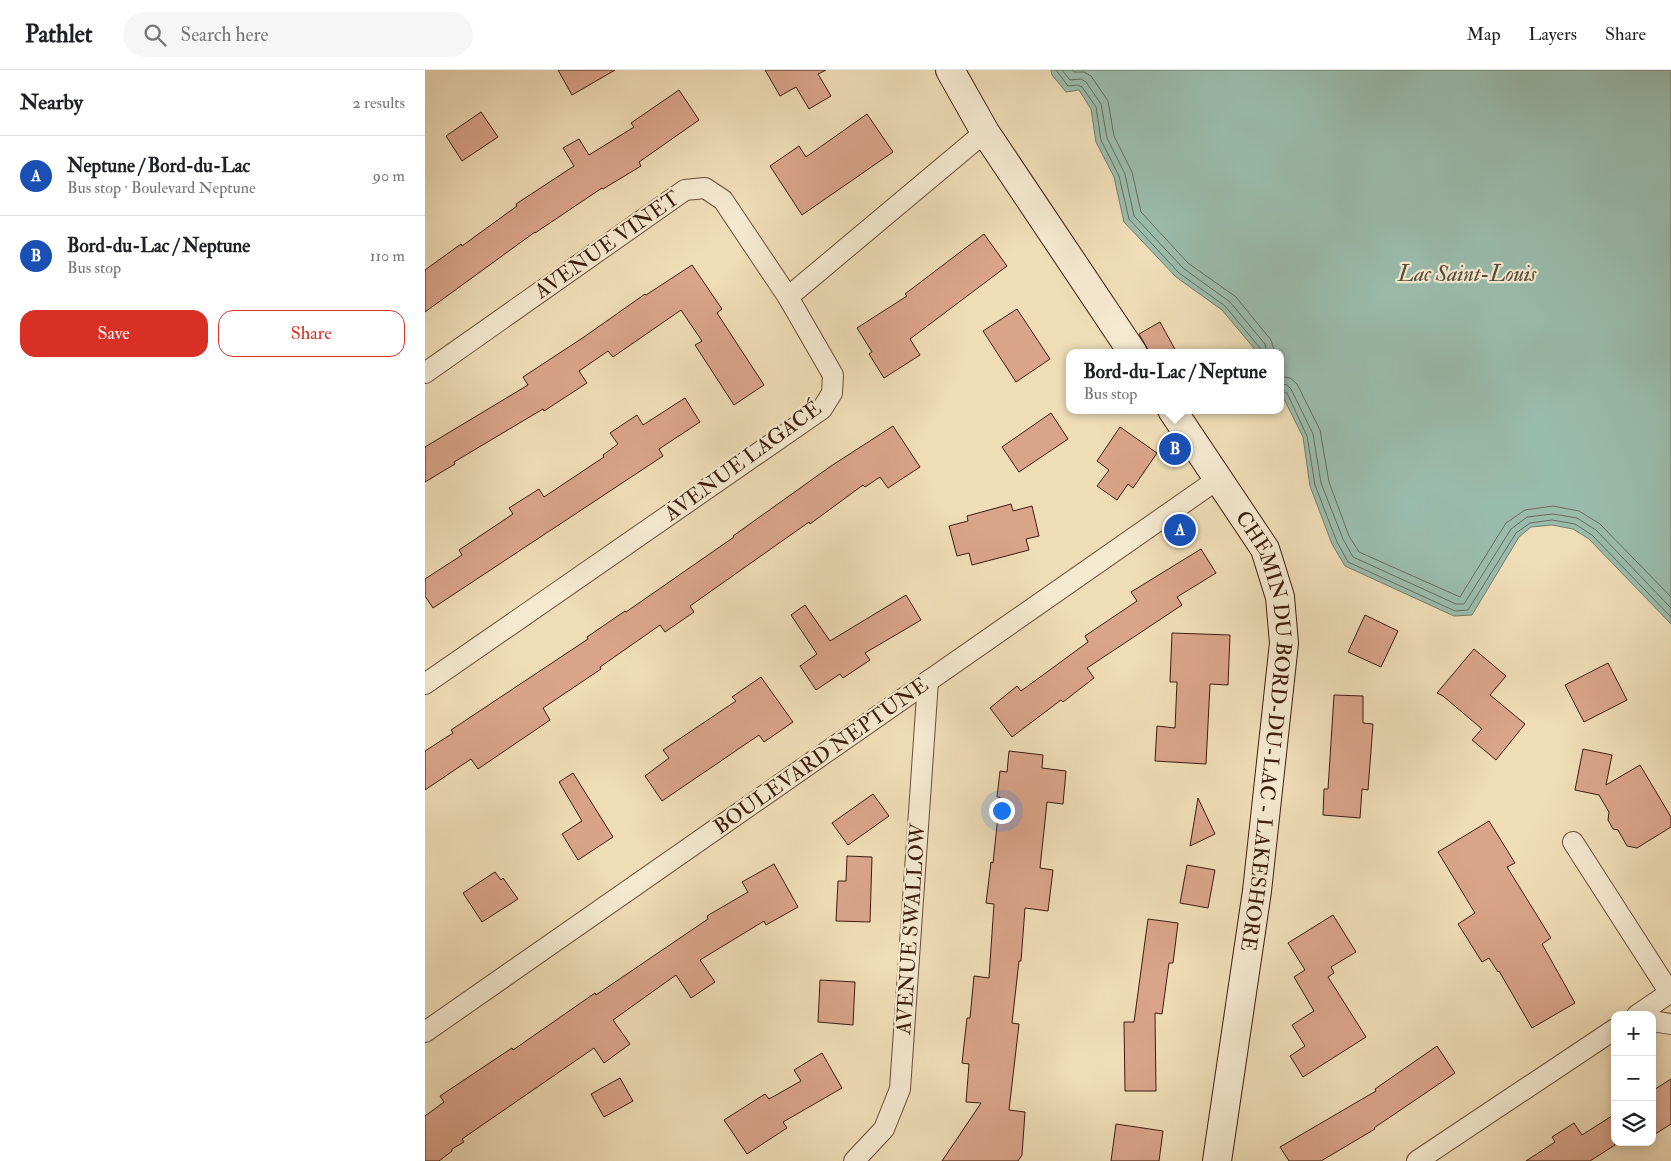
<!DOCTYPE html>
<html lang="en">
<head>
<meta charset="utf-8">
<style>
	:root { --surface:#fff; --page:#f6f6f6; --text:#202124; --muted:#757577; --line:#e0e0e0; --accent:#d93025 }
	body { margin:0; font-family:"IM FELL Double Pica",serif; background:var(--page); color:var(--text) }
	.controls { position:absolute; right:15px; bottom:15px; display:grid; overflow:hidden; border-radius:10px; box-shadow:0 2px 12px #0003 }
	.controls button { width:45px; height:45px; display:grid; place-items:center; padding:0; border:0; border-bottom:1px solid var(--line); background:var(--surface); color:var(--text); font:25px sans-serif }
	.you { position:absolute; left:576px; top:740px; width:18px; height:18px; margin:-12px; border:4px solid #fff; border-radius:50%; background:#1a73e8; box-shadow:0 0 0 8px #1a73e833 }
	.badge { display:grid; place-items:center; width:32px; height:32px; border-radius:50%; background:var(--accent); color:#fff; font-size:16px; font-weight:700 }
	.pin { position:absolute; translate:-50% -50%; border:2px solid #fff; box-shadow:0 1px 5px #0006 }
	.popup { position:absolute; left:641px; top:279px; width:218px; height:65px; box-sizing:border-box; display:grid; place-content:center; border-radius:10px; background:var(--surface); filter:drop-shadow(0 1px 4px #0005); font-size:16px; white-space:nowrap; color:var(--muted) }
	.popup b { font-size:19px; color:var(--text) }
	.popup::after { content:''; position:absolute; left:50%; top:100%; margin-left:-10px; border:10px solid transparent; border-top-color:var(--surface) }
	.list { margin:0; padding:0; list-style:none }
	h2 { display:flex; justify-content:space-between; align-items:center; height:65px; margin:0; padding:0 20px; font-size:21px }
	h2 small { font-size:16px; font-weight:400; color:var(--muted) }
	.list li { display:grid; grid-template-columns:32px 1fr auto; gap:15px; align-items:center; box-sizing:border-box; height:80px; padding:0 20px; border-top:1px solid var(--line) }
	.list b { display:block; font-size:19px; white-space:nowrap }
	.list p { margin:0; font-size:16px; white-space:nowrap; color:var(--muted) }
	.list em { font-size:16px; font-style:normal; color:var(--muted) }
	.actions { display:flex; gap:10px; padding:15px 20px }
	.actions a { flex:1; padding:11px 0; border:1px solid var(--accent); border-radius:15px; text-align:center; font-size:18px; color:var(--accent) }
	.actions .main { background:var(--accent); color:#fff }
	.icon { flex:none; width:28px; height:28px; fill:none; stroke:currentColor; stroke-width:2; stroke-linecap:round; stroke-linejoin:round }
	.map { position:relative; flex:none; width:1246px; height:1091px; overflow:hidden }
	header { display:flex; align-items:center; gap:30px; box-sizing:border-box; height:70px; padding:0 25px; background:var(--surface); border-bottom:1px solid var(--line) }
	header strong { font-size:24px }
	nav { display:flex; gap:28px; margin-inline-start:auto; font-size:18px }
	.search { width:350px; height:45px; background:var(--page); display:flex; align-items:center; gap:12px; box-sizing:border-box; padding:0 18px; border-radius:28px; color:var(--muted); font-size:19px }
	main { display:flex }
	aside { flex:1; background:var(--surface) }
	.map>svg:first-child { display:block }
	.water { fill:#9abcad; stroke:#747c6d }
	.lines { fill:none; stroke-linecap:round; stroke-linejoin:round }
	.shore { stroke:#6b6c5d; stroke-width:1 }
	.building { fill:#daa48a; stroke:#3c1d0d }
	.street-casing { stroke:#694d38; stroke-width:22 }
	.secondary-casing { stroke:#3c1d0d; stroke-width:30 }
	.street { stroke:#f5e9d0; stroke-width:20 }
	.secondary { stroke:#f5e9d0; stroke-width:28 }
	.labels { text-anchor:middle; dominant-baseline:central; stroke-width:4.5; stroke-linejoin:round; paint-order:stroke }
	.street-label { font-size:21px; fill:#3c1d0d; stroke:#f5e9d0 }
	.water-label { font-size:22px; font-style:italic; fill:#584d3d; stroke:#f5e9d0 }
</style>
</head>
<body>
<header>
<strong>Pathlet</strong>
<div class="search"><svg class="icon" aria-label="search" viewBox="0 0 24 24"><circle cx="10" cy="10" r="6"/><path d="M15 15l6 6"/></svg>Search here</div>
<nav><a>Map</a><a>Layers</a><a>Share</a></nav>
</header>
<main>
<aside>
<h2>Nearby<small>2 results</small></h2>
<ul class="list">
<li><span class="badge" style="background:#1a4fb4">A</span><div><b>Neptune / Bord-du-Lac</b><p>Bus stop · Boulevard Neptune</p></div><em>90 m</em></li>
<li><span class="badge" style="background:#1a4fb4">B</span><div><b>Bord-du-Lac / Neptune</b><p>Bus stop</p></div><em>110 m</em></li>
</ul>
<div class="actions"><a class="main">Save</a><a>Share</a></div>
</aside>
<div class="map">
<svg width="1246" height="1091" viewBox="0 0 1246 1091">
	<rect width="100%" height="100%" fill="#efddb7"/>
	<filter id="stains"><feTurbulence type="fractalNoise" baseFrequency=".004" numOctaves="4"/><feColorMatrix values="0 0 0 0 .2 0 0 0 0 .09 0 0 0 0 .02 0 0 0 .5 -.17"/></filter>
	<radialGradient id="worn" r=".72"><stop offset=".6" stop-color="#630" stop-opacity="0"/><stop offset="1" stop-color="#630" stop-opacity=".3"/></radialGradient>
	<path class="water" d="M 626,0 L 1246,0 L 1246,554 L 1164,469 L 1148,459 L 1127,455 L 1106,457 L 1094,467 L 1047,545 L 1029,546 L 920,496 L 907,474 L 885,416 L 878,367 L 855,321 L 855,283 L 833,283 L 797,240 L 751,207 L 699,152 L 689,107 L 671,72 L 666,39 L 654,20 L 641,22 L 627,5 Z"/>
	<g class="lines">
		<g class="shore">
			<path d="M 631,0 L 643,16 L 653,15 L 657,17 L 671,37 L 676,70 L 694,106 L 704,149 L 754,203 L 800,236 L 835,278 L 836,283"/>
			<path d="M 637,0 L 645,10 L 656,9 L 661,12 L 676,34 L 682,68 L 700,104 L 709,146 L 758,198 L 805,232 L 840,274 L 842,283"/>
			<path d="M 647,0 L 649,2 L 659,2 L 666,6 L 683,31 L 689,66 L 707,102 L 716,142 L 763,193 L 811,227 L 846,270 L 850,283"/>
			<path d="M 855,306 L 865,308 L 872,314 L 895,360 L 904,412 L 924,466 L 934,482 L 1035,527 L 1081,453 L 1100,440 L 1128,436 L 1154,441 L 1175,454 L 1246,527"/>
			<path d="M 855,314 L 862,315 L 866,319 L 888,364 L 896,413 L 918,469 L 928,487 L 1031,534 L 1039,534 L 1086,459 L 1102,447 L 1128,444 L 1152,448 L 1171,460 L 1246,538"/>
			<path d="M 855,320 L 862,323 L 882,366 L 890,415 L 912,472 L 923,492 L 1030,541 L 1043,540 L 1091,463 L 1105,453 L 1127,450 L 1150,454 L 1167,465 L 1246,547"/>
		</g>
	</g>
	<g class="building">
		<path d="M 133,0 L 190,0 L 147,25 Z"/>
		<path d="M 340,0 L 401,0 L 393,4 L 406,26 L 384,39 L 371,17 L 355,26 Z"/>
		<path d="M 254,20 L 274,50 L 214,92 L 216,96 L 178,119 L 177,118 L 110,163 L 110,162 L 0,242 L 0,200 L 36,174 L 37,176 L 92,136 L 91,134 L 149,96 L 138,78 L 154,69 L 164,85 L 209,57 L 206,53 Z"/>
		<path d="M 56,42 L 73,67 L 37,91 L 21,66 Z"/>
		<path d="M 442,44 L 468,82 L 377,145 L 345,96 L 374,76 L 381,87 Z"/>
		<path d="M 559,164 L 582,196 L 485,269 L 495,285 L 459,308 L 444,284 L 447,282 L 432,258 L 482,226 L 480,224 Z"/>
		<path d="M 267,195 L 297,239 L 292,243 L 339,315 L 309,335 L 270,275 L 277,271 L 256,240 L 188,287 L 183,281 L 154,301 L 162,313 L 119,341 L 118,339 L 29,392 L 30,394 L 0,412 L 0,377 L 103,315 L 98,307 L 159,267 L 220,224 L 221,225 Z"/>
		<path d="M 592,239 L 625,289 L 591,312 L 558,261 Z"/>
		<path d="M 735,252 L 752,283 L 725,283 L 714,264 Z"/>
		<path d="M 260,328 L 275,352 L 234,379 L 238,386 L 8,538 L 0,526 L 0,509 L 37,485 L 34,480 L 88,444 L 84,438 L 114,419 L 119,427 L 179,387 L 178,385 L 193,374 L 185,363 L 212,345 L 218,355 Z"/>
		<path d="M 626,343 L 643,369 L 594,402 L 577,377 Z"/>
		<path d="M 468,356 L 495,397 L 463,418 L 455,407 L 440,417 L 438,415 L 385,454 L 384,452 L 265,536 L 269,542 L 240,562 L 235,555 L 175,597 L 176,599 L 118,638 L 125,650 L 53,699 L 46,689 L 0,720 L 0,681 L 28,663 L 26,660 L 163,569 L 162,567 L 200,541 L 201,542 L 309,467 L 308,466 L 406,396 Z"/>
		<path d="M 695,357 L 732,383 L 708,418 L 703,414 L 692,430 L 672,416 L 684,400 L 672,391 Z"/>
		<path d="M 586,434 L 588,441 L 607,436 L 614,466 L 601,469 L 604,480 L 547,495 L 544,483 L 532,486 L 524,456 L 543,451 L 542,446 Z"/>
		<path d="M 776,479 L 791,503 L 752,527 L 757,535 L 662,598 L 669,608 L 638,632 L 636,630 L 587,667 L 565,638 L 592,616 L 596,621 L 663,572 L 660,566 L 712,531 L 706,522 Z"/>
		<path d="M 481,525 L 496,550 L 440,583 L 445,590 L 418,608 L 415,604 L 391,620 L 375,596 L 392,584 L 366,545 L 380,535 L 405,571 Z"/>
		<path d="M 940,545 L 973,561 L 956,597 L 923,582 Z"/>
		<path d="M 747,563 L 805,565 L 803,615 L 785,614 L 781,694 L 730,691 L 732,656 L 750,658 L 752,612 L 745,612 Z"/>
		<path d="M 1049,579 L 1081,606 L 1065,625 L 1100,654 L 1071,690 L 1047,670 L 1057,659 L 1018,626 L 1012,623 Z"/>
		<path d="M 1183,593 L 1202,630 L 1159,652 L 1140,615 Z"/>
		<path d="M 336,607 L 368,652 L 339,672 L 334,665 L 237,731 L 220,706 L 244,688 L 238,680 L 311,631 L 307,627 Z"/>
		<path d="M 909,625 L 938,626 L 938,653 L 948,654 L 943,720 L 937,719 L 935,748 L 898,745 L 899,719 L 903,719 Z"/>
		<path d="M 1158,679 L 1187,685 L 1181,715 L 1215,695 L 1246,747 L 1246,757 L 1212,778 L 1202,776 L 1193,760 L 1188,759 L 1183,750 L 1184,742 L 1174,725 L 1150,720 Z"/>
		<path d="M 584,681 L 618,685 L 617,698 L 641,701 L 638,734 L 622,732 L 615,798 L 628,800 L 623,841 L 600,838 L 596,891 L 594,891 L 587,953 L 594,954 L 584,1040 L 600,1042 L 597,1085 L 593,1091 L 517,1091 L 556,1033 L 541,1032 L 544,994 L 537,993 L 542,948 L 545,948 L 549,906 L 564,908 L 569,834 L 561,833 L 566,792 L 568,793 L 575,727 L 572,727 L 575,701 L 582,702 Z"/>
		<path d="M 148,703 L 188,767 L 153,790 L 137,764 L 157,751 L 134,712 Z"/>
		<path d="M 448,724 L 464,746 L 423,775 L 407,753 Z"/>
		<path d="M 773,728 L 790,764 L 765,776 Z"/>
		<path d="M 1064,751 L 1090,793 L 1082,797 L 1126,868 L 1117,874 L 1150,933 L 1107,958 L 1074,901 L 1073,902 L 1064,888 L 1057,892 L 1033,854 L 1050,843 L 1013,782 Z"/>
		<path d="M 422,786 L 447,787 L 445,852 L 411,851 L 413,811 L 421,811 Z"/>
		<path d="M 349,794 L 373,837 L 341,855 L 339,851 L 275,890 L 290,912 L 266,928 L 251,905 L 188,950 L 205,974 L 179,993 L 169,978 L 37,1069 L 39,1072 L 27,1079 L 27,1081 L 14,1091 L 0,1091 L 0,1046 L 19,1032 L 15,1026 L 87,978 L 88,980 L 170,923 L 171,925 L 283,849 L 282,846 L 323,822 L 317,812 Z"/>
		<path d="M 762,795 L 790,800 L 783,838 L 755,833 Z"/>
		<path d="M 70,802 L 76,810 L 78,808 L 93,829 L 57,852 L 38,823 Z"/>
		<path d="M 908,845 L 931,882 L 906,897 L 909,903 L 903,907 L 941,967 L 878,1007 L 865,986 L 880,976 L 867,955 L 889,941 L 869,907 L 880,900 L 863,873 Z"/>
		<path d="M 723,849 L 753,853 L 748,893 L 744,893 L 737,944 L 730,943 L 731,1021 L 700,1021 L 699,952 L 709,952 Z"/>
		<path d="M 395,910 L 430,912 L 428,955 L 393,952 Z"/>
		<path d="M 1012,976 L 1030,1003 L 949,1058 L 950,1059 L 896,1091 L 864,1091 L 855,1077 L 951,1021 L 950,1019 Z"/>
		<path d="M 397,983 L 417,1018 L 358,1052 L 362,1058 L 322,1084 L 299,1050 L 340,1024 L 344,1029 L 376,1011 L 369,1000 Z"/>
		<path d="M 195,1008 L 208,1031 L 179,1047 L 166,1024 Z"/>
		<path d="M 1246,1009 L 1246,1054 L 1227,1066 L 1227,1021 Z"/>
		<path d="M 1190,1044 L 1190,1075 L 1165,1091 L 1101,1091 L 1130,1072 L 1127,1067 L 1149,1053 L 1157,1065 Z"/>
		<path d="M 691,1054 L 738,1061 L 734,1091 L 686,1091 Z"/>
	</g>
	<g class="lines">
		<g class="street-casing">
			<g id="street">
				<path d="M 0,303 L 260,120 L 280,118 L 298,130 L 363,227"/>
				<path d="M 0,614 L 397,339 L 407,323 L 408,305 L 363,227 L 560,62"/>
				<path d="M 1148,772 L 1245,923"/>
				<path d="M 1212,945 L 1246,922"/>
				<path d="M 1227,951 L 1246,954"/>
				<path d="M 0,962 L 793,409"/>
				<path d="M 429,1091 L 459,1059 L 475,1019 L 503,611"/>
				<path d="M 992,1091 L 1190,959"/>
			</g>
		</g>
		<g class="secondary-casing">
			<g id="secondary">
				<path d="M 525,0 L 560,62 L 708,283"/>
				<path id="s1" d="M 747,340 L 840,479 L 855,527 L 859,573 L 832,821 L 792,1091"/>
			</g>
		</g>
		<use href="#street" class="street"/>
		<use href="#secondary" class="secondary"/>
	</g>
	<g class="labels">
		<g class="street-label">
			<text transform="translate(182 175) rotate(-35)">AVENUE VINET</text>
			<text transform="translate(318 391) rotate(-36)">AVENUE LAGACÉ</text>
			<text stroke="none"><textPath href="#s1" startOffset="349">CHEMIN DU BORD-DU-LAC - LAKESHORE</textPath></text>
			<text transform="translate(396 686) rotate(-35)">BOULEVARD NEPTUNE</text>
			<text transform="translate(486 859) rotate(-86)">AVENUE SWALLOW</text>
		</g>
		<g class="water-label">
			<text x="1042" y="204">Lac Saint-Louis</text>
		</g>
	</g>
	<rect width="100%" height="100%" filter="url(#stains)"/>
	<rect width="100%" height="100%" fill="url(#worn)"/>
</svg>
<div class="controls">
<button>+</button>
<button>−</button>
<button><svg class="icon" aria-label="layers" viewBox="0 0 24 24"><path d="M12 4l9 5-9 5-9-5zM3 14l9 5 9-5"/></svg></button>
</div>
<div class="you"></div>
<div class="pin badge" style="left:755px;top:460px;background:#1a4fb4">A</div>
<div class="pin badge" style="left:750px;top:379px;background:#1a4fb4">B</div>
<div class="popup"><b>Bord-du-Lac / Neptune</b>Bus stop</div>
</div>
</main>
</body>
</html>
